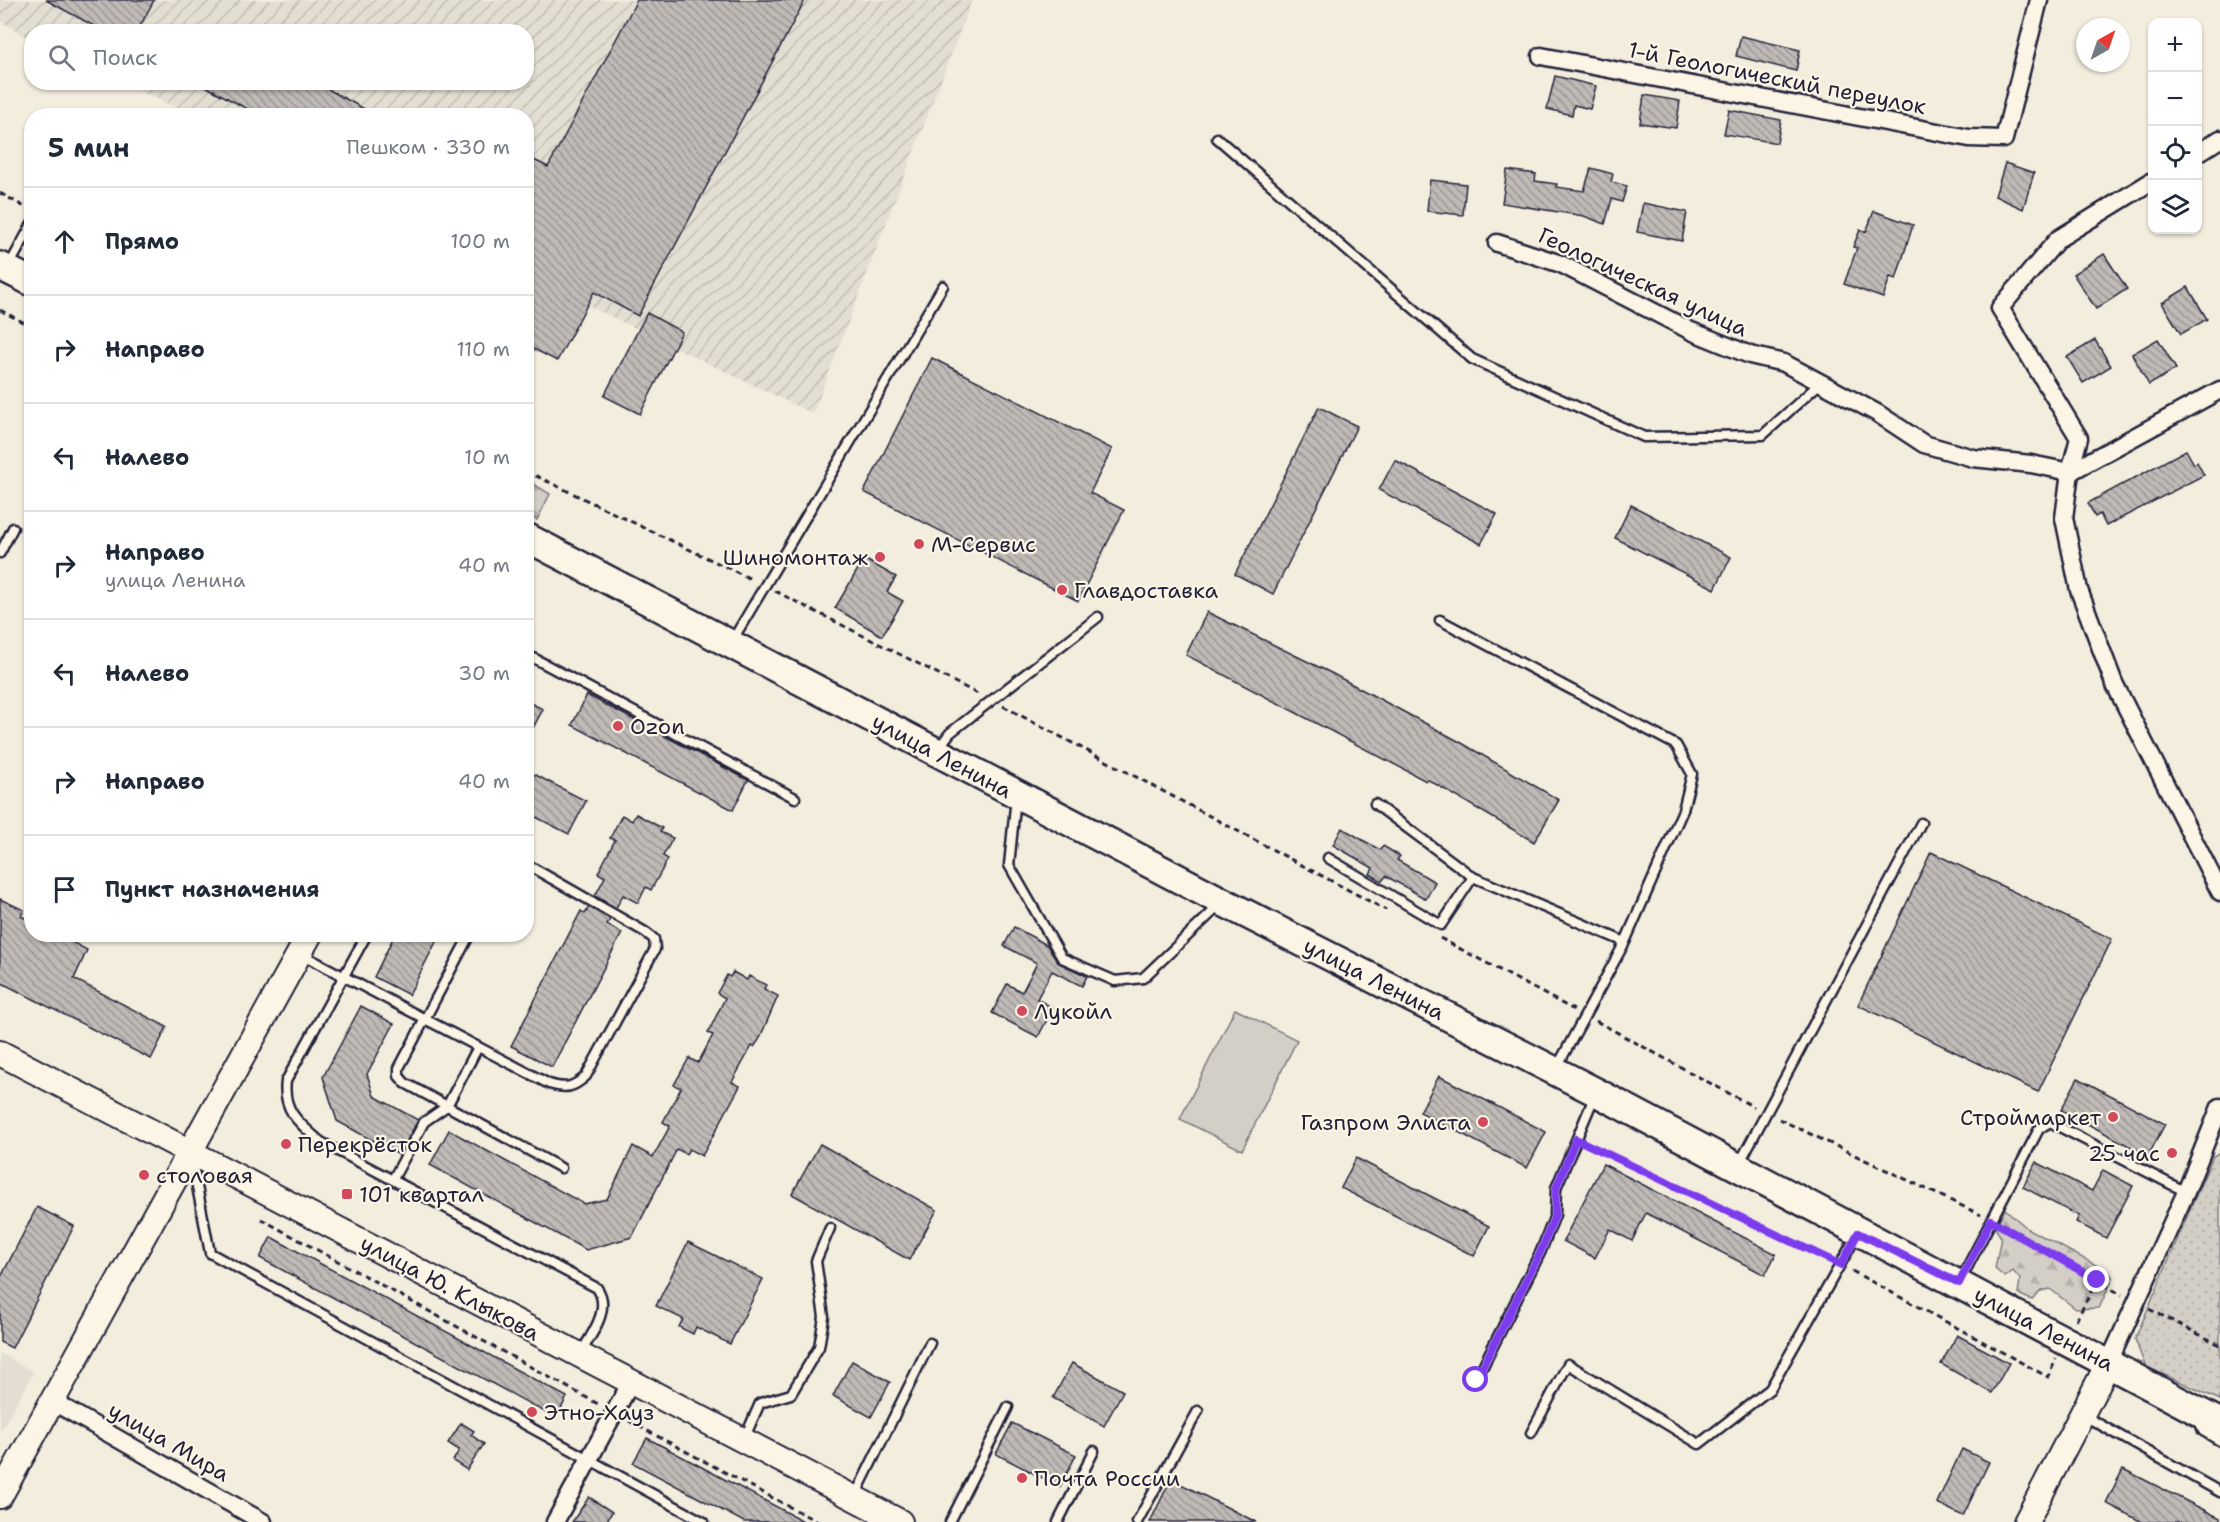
<!DOCTYPE html>
<html lang="ru">
<head>
<meta charset="utf-8">
<style>
	:root { --surface:#fff; --page:#f6f6f7; --text:#1f2937; --muted:#747a83; --line:#e0e1e3 }
	body { margin:0; font-family:"Shantell Sans",sans-serif; background:var(--page); color:var(--text) }
	.controls { position:absolute; right:18px; top:18px; display:grid; overflow:hidden; border-radius:12px; box-shadow:0 2px 4px #0004 }
	.controls button { width:54px; height:54px; display:grid; place-items:center; padding:0; border:0; border-bottom:2px solid var(--line); background:var(--surface); color:var(--text); font:30px sans-serif }
	.compass { position:absolute; left:2076px; top:18px; width:54px; height:54px; border-radius:50%; background:var(--surface); box-shadow:0 2px 4px #0004; rotate:40deg }
	.stop { position:absolute; width:18px; height:18px; margin:-14px; border:4px solid #7c3aed; border-radius:50%; background:#fff }
	.stop.end { background:#7c3aed; border-color:#fff; box-shadow:0 2px 6px #0008 }
	.list { margin:0; padding:0; list-style:none }
	h2 { display:flex; justify-content:space-between; align-items:center; height:78px; margin:0; padding:0 24px; font-size:26px }
	h2 small { font-size:20px; font-weight:400; color:var(--muted) }
	.list li { display:grid; grid-template-columns:39px 1fr auto; gap:18px; align-items:center; box-sizing:border-box; height:108px; padding:0 24px; border-top:2px solid var(--line) }
	.list b { display:block; font-size:22px; white-space:nowrap }
	.list p { margin:0; font-size:20px; white-space:nowrap; color:var(--muted) }
	.list em { font-size:20px; font-style:normal; color:var(--muted) }
	.icon { flex:none; width:33px; height:33px; fill:none; stroke:currentColor; stroke-width:2; stroke-linecap:round; stroke-linejoin:round }
	.map { position:relative; flex:none; width:2220px; height:1522px; overflow:hidden }
	.search { position:absolute; background:var(--surface); box-shadow:0 2px 4px #0004; left:24px; top:24px; width:510px; height:66px; display:flex; align-items:center; gap:15px; box-sizing:border-box; padding:0 21px; border-radius:24px; color:var(--muted); font-size:22px }
	.panel { position:absolute; background:var(--surface); box-shadow:0 2px 4px #0004; left:24px; top:108px; width:510px; height:834px; border-radius:24px }
	.map>svg:first-child { display:block }
	.built { fill:#e3ded2 }
	.industrial { fill:url(#industrial-furrows) }
	.green { fill:#d4cfc6; stroke:#7b7880; stroke-width:1.5 }
	.forest { fill:url(#forest-firs); stroke:#7b7880; stroke-width:1.5 }
	.park { fill:url(#park-dots); stroke:#7b7880; stroke-width:1.5 }
	.building { fill:url(#building-back-hatch); stroke:#22223b; stroke-width:1.5 }
	.lines { fill:none; stroke-linecap:round; stroke-linejoin:round }
	.lane-casing { stroke:#22223b; stroke-width:13 }
	.street-casing { stroke:#22223b; stroke-width:21 }
	.secondary-casing { stroke:#22223b; stroke-width:28 }
	.primary-casing { stroke:#22223b; stroke-width:32 }
	.path { stroke:#22223b; stroke-width:3; stroke-dasharray:6 4.5; stroke-linecap:butt }
	.lane { stroke:#fcf5e5; stroke-width:8 }
	.street { stroke:#fcf5e5; stroke-width:16 }
	.secondary { stroke:#fcf5e5; stroke-width:24 }
	.primary { stroke:#fcf5e5; stroke-width:27 }
	.route { stroke:#7c3aed; stroke-width:8 }
	.poi-dot { fill:#d1495b; stroke:#fcf5e5; stroke-width:2 }
	.labels { text-anchor:middle; dominant-baseline:central; stroke-width:4.5; stroke-linejoin:round; paint-order:stroke }
	.street-label { font-size:22px; fill:#22223b; stroke:#fcf5e5 }
	.poi-label { font-size:22px; fill:#22223b; stroke:#fcf5e5; text-anchor:start }
</style>
</head>
<body>
<div class="map">
<svg width="2220" height="1522" viewBox="0 0 2220 1522">
	<defs>
		<pattern id="industrial-furrows" width="10" height="10" patternUnits="userSpaceOnUse" patternTransform="scale(1.5)"><rect width="10" height="10" fill="#e3ded2"/><path d="M-1 1l2-2M0 10L10 0M9 11l2-2" fill="none" stroke="#c2beb5"/></pattern>
		<pattern id="forest-firs" width="22" height="20" patternUnits="userSpaceOnUse" patternTransform="scale(1.5)"><rect width="22" height="20" fill="#d4cfc6"/><path d="M5 1l3.5 6h-7zM16 11l3.5 6h-7z" fill="#b6b1ab"/></pattern>
		<pattern id="park-dots" width="8" height="8" patternUnits="userSpaceOnUse" patternTransform="scale(1.5)"><rect width="8" height="8" fill="#d4cfc6"/><path d="M2 2h.1M6 6h.1" fill="none" stroke="#b6b1ab" stroke-width="1.8" stroke-linecap="round"/></pattern>
		<pattern id="building-back-hatch" width="6" height="6" patternUnits="userSpaceOnUse" patternTransform="scale(1.5)"><rect width="6" height="6" fill="#bfbab6"/><path d="M-1 5l2 2M0 0l6 6M5-1l2 2" fill="none" stroke="#9b9795"/></pattern>
	</defs>
	<rect width="100%" height="100%" fill="#f3edde"/>
	<filter id="ink" filterUnits="userSpaceOnUse"><feTurbulence type="fractalNoise" baseFrequency=".0167" numOctaves="2"/><feDisplacementMap in="SourceGraphic" scale="12" xChannelSelector="R" yChannelSelector="G"/><feConvolveMatrix kernelMatrix="1 2 1 2 8 2 1 2 1" color-interpolation-filters="sRGB"/></filter>
	<g filter="url(#ink)">
		<path class="built" d="M 0,1353 L 34,1372 L 0,1432 Z"/>
		<path class="industrial" d="M 0,0 L 972,0 L 813,414 L 527,276 L 526,116 L 192,115 L 123,83 L 526,82 L 526,32 L 32,32 L 31,39 L 0,21 Z"/>
		<path class="green" d="M 1235,1009 L 1297,1040 L 1242,1150 L 1180,1119 Z"/>
		<g class="forest">
			<path d="M 527,480 L 550,494 L 537,520 L 527,515 Z"/>
			<path d="M 2005,1209 L 2028,1229 L 2109,1272 L 2113,1278 L 2099,1308 L 2076,1309 L 2050,1289 L 2041,1291 L 2032,1300 L 2018,1294 L 2020,1279 L 2013,1271 L 2005,1277 L 1995,1269 L 2001,1237 L 1995,1228 Z"/>
		</g>
		<path class="park" d="M 2220,1152 L 2220,1400 L 2145,1366 L 2135,1339 L 2213,1156 Z"/>
		<g class="building">
			<path d="M 46,0 L 154,0 L 137,32 L 105,32 Z"/>
			<path d="M 637,0 L 805,0 L 638,316 L 594,292 L 557,361 L 526,345 L 526,156 L 548,167 Z"/>
			<path d="M 1741,36 L 1800,50 L 1796,71 L 1736,56 Z"/>
			<path d="M 1555,76 L 1596,86 L 1590,109 L 1574,105 L 1572,115 L 1547,109 Z"/>
			<path d="M 198,82 L 315,82 L 377,116 L 260,116 Z"/>
			<path d="M 1644,95 L 1680,101 L 1676,128 L 1640,123 Z"/>
			<path d="M 1729,110 L 1781,120 L 1777,143 L 1724,134 Z"/>
			<path d="M 2005,163 L 2034,173 L 2023,209 L 1995,196 Z"/>
			<path d="M 1591,168 L 1613,174 L 1611,182 L 1627,186 L 1622,202 L 1612,199 L 1605,224 L 1584,216 L 1502,203 L 1507,170 L 1536,174 L 1535,181 L 1557,184 L 1556,187 L 1584,191 Z"/>
			<path d="M 1430,180 L 1466,184 L 1463,215 L 1427,211 Z"/>
			<path d="M 1643,203 L 1687,212 L 1682,241 L 1637,232 Z"/>
			<path d="M 1874,211 L 1913,225 L 1896,279 L 1890,277 L 1883,298 L 1844,284 L 1857,248 L 1853,247 L 1860,230 L 1866,232 Z"/>
			<path d="M 2104,254 L 2127,289 L 2096,309 L 2073,274 Z"/>
			<path d="M 2188,287 L 2207,319 L 2181,334 L 2162,303 Z"/>
			<path d="M 647,313 L 682,332 L 640,414 L 604,396 Z"/>
			<path d="M 2158,339 L 2176,369 L 2149,385 L 2132,354 Z"/>
			<path d="M 2095,340 L 2111,366 L 2083,383 L 2067,357 Z"/>
			<path d="M 932,358 L 1112,449 L 1090,493 L 1124,510 L 1078,601 L 864,492 Z"/>
			<path d="M 1319,407 L 1357,426 L 1273,594 L 1235,574 Z"/>
			<path d="M 2186,450 L 2194,464 L 2197,462 L 2204,475 L 2106,526 L 2100,514 L 2095,517 L 2088,503 Z"/>
			<path d="M 1395,460 L 1497,514 L 1481,544 L 1379,490 Z"/>
			<path d="M 1631,505 L 1731,557 L 1715,589 L 1615,538 Z"/>
			<path d="M 864,559 L 896,577 L 887,592 L 903,601 L 882,636 L 835,608 Z"/>
			<path d="M 1207,612 L 1331,673 L 1460,742 L 1559,800 L 1534,842 L 1427,779 L 1426,781 L 1186,655 Z"/>
			<path d="M 587,695 L 748,780 L 733,810 L 572,725 Z"/>
			<path d="M 526,701 L 543,709 L 526,741 Z"/>
			<path d="M 526,770 L 586,801 L 569,834 L 526,812 Z"/>
			<path d="M 636,814 L 662,828 L 660,832 L 673,838 L 663,856 L 668,859 L 651,890 L 646,887 L 638,903 L 623,895 L 616,908 L 595,896 L 605,877 L 598,873 L 615,840 L 610,838 L 622,815 L 632,821 Z"/>
			<path d="M 1342,828 L 1380,850 L 1383,846 L 1400,856 L 1397,860 L 1435,882 L 1426,899 L 1386,876 L 1382,881 L 1370,874 L 1373,868 L 1333,845 Z"/>
			<path d="M 1931,852 L 2112,939 L 2038,1092 L 1858,1005 Z"/>
			<path d="M 0,899 L 24,910 L 21,916 L 32,922 L 32,934 L 57,934 L 87,950 L 74,979 L 167,1027 L 151,1059 L 0,982 Z"/>
			<path d="M 589,907 L 610,919 L 607,925 L 622,933 L 552,1067 L 511,1046 L 581,911 L 585,914 Z"/>
			<path d="M 1014,927 L 1047,945 L 1059,963 L 1087,976 L 1082,986 L 1052,971 L 1037,999 L 1053,1008 L 1038,1037 L 992,1013 L 1007,984 L 1022,992 L 1037,963 L 1004,946 Z"/>
			<path d="M 395,934 L 440,934 L 409,995 L 374,977 Z"/>
			<path d="M 733,972 L 747,980 L 749,976 L 766,985 L 764,989 L 778,996 L 759,1040 L 754,1047 L 752,1046 L 732,1082 L 740,1086 L 702,1156 L 689,1149 L 686,1154 L 677,1149 L 632,1237 L 586,1250 L 430,1165 L 449,1130 L 584,1204 L 607,1199 L 633,1146 L 653,1157 L 670,1126 L 663,1122 L 681,1088 L 674,1085 L 689,1058 L 698,1063 L 713,1035 L 708,1033 L 725,998 L 717,993 L 727,975 L 730,977 Z"/>
			<path d="M 361,1006 L 394,1024 L 367,1074 L 374,1096 L 418,1120 L 399,1155 L 337,1121 L 323,1077 Z"/>
			<path d="M 1439,1076 L 1546,1132 L 1527,1168 L 1420,1112 Z"/>
			<path d="M 2078,1078 L 2165,1124 L 2148,1156 L 2061,1110 Z"/>
			<path d="M 820,1144 L 937,1210 L 909,1260 L 792,1194 Z"/>
			<path d="M 1356,1158 L 1489,1226 L 1474,1256 L 1341,1188 Z"/>
			<path d="M 2036,1162 L 2092,1191 L 2103,1170 L 2133,1186 L 2106,1238 L 2076,1222 L 2079,1216 L 2023,1187 Z"/>
			<path d="M 1603,1164 L 1776,1254 L 1765,1275 L 1646,1213 L 1632,1241 L 1610,1229 L 1595,1258 L 1563,1241 Z"/>
			<path d="M 37,1207 L 74,1226 L 12,1348 L 0,1342 L 0,1279 Z"/>
			<path d="M 271,1237 L 567,1397 L 556,1418 L 260,1258 Z"/>
			<path d="M 688,1242 L 763,1279 L 730,1344 L 696,1327 L 693,1334 L 679,1327 L 683,1319 L 656,1306 Z"/>
			<path d="M 1957,1335 L 2009,1363 L 1992,1393 L 1941,1364 Z"/>
			<path d="M 852,1361 L 890,1382 L 871,1417 L 833,1396 Z"/>
			<path d="M 1072,1363 L 1123,1391 L 1104,1426 L 1053,1398 Z"/>
			<path d="M 461,1423 L 474,1431 L 471,1435 L 484,1444 L 467,1470 L 453,1461 L 459,1450 L 448,1443 Z"/>
			<path d="M 1012,1423 L 1076,1455 L 1060,1487 L 996,1454 Z"/>
			<path d="M 647,1438 L 805,1522 L 744,1522 L 633,1463 Z"/>
			<path d="M 1962,1449 L 1989,1462 L 1963,1516 L 1937,1503 Z"/>
			<path d="M 2123,1469 L 2220,1518 L 2220,1522 L 2142,1522 L 2106,1503 Z"/>
			<path d="M 1171,1479 L 1256,1522 L 1150,1522 Z"/>
			<path d="M 589,1497 L 612,1512 L 606,1522 L 572,1522 Z"/>
		</g>
		<g class="lines">
			<g class="lane-casing">
				<g id="lane">
					<path d="M 1217,138 L 1472,359 L 1644,437 L 1763,435 L 1819,384"/>
					<path d="M 9,266 L 32,224"/>
					<path d="M 0,553 L 13,528"/>
					<path d="M 1440,620 L 1676,745 L 1692,774 L 1683,810 L 1625,942 L 1557,1067"/>
					<path d="M 732,641 L 943,286"/>
					<path d="M 526,654 L 795,798"/>
					<path d="M 937,750 L 950,733 L 1098,617"/>
					<path d="M 1016,797 L 1009,865 L 1062,958 L 1115,981 L 1143,978 L 1221,904"/>
					<path d="M 1375,804 L 1473,877 L 1625,942"/>
					<path d="M 1328,858 L 1441,925 L 1473,877"/>
					<path d="M 367,934 L 286,1081 C 282,1111 300,1124 321,1142 L 597,1288 C 612,1309 591,1335 580,1354"/>
					<path d="M 470,934 L 399,1068 L 399,1076 L 405,1083 L 561,1168"/>
					<path d="M 301,954 L 549,1084 C 566,1089 573,1088 586,1076 L 655,949 L 654,939 L 645,932 L 526,864"/>
					<path d="M 192,1161 L 210,1253 L 704,1522"/>
					<path d="M 1739,1164 L 1921,823"/>
					<path d="M 393,1179 L 424,1122 L 447,1106 L 478,1047"/>
					<path d="M 1959,1283 L 2039,1129 L 2050,1122 L 2186,1192"/>
					<path d="M 1476,1380 L 1541,1251 L 1555,1215 L 1556,1188 L 1595,1095"/>
					<path d="M 2083,1415 L 2220,1492"/>
					<path d="M 2199,1420 L 2203,1431 L 2220,1441"/>
					<path d="M 1531,1433 L 1568,1364 L 1699,1444 L 1770,1389 L 1858,1233"/>
					<path d="M 745,1437 L 760,1403 L 791,1394 L 819,1347 L 824,1317 L 816,1261 L 830,1228"/>
					<path d="M 855,1496 L 930,1343"/>
					<path d="M 950,1522 L 1008,1407"/>
					<path d="M 1058,1522 L 1094,1451"/>
					<path d="M 1137,1522 L 1198,1411"/>
				</g>
			</g>
			<g class="street-casing">
				<g id="street">
					<path d="M 1541,56 L 1969,138 L 2004,139 L 2039,0"/>
					<path d="M 2198,153 L 2220,139"/>
					<path d="M 2152,181 L 2058,239 L 2000,308 L 2079,438 L 2070,472 L 2064,518 L 2079,590 L 2114,683 L 2220,892"/>
					<path d="M 1497,243 L 1561,264 L 1691,331 L 1750,355 L 1784,363 L 1877,413 L 1924,444 L 1973,458 L 2031,464 L 2070,472"/>
					<path d="M 2070,472 L 2220,390"/>
					<path d="M 2108,1364 L 2186,1192 L 2220,1107"/>
					<path d="M 52,1401 L 263,1522"/>
					<path d="M 555,1522 L 631,1382"/>
				</g>
			</g>
			<g class="secondary-casing">
				<g id="secondary">
					<path d="M 0,1053 L 900,1522"/>
					<path d="M 0,1496 L 310,934"/>
					<path d="M 2026,1522 L 2108,1364"/>
				</g>
			</g>
			<g class="primary-casing">
				<g id="primary">
					<path d="M 0,266 L 32,282"/>
					<path d="M 526,537 L 1223,902 L 1596,1092 L 2220,1423"/>
				</g>
			</g>
			<g class="path">
				<path d="M 0,193 L 30,210"/>
				<path d="M 0,310 L 32,327"/>
				<path d="M 526,471 L 753,580"/>
				<path d="M 775,591 L 978,694"/>
				<path d="M 1003,706 L 1386,910"/>
				<path d="M 1440,938 L 1574,1010"/>
				<path d="M 1596,1021 L 1754,1107"/>
				<path d="M 1779,1119 L 1981,1215"/>
				<path d="M 1587,1144 L 1830,1260"/>
				<path d="M 261,1219 L 600,1405"/>
				<path d="M 2003,1227 L 2122,1295"/>
				<path d="M 1852,1271 L 2048,1377 L 2056,1359"/>
				<path d="M 2149,1309 L 2220,1345"/>
				<path d="M 2076,1321 L 2097,1280"/>
				<path d="M 629,1421 L 818,1522"/>
			</g>
			<use href="#lane" class="lane"/>
			<use href="#street" class="street"/>
			<use href="#secondary" class="secondary"/>
			<use href="#primary" class="primary"/>
		</g>
	</g>
	<g class="lines" filter="url(#ink)">
		<path class="route" d="M 1476,1380 L 1541,1251 L 1555,1215 L 1556,1188 L 1576,1139 L 1841,1265 L 1858,1233 L 1959,1283 L 1991,1220 L 2097,1280"/>
	</g>
	<g class="poi-dot">
		<circle cx="919" cy="544" r="6"/>
		<circle cx="880" cy="557" r="6"/>
		<circle cx="1062" cy="590" r="6"/>
		<circle cx="618" cy="726" r="6"/>
		<circle cx="1022" cy="1011" r="6"/>
		<circle cx="2113" cy="1117" r="6"/>
		<circle cx="1483" cy="1122" r="6"/>
		<circle cx="286" cy="1144" r="6"/>
		<circle cx="2172" cy="1153" r="6"/>
		<circle cx="144" cy="1175" r="6"/>
		<rect x="341" y="1188" width="12" height="12" rx="3"/>
		<circle cx="532" cy="1412" r="6"/>
		<circle cx="1022" cy="1478" r="6"/>
	</g>
	<g class="labels">
		<g class="street-label">
			<text transform="translate(1777 78) rotate(11)">1-й Геологический переулок</text>
			<text transform="translate(1643 282) rotate(25)">Геологическая улица</text>
			<text transform="translate(942 756) rotate(28)">улица Ленина</text>
			<text transform="translate(1374 979) rotate(27)">улица Ленина</text>
			<text transform="translate(450 1288) rotate(28)">улица Ю. Клыкова</text>
			<text transform="translate(2044 1329) rotate(28)">улица Ленина</text>
			<text transform="translate(169 1442) rotate(30)">улица Мира</text>
		</g>
		<g class="poi-label">
			<text x="931" y="544">М-Сервис</text>
			<text x="868" y="557" text-anchor="end">Шиномонтаж</text>
			<text x="1074" y="590">Главдоставка</text>
			<text x="630" y="726">Ozon</text>
			<text x="1034" y="1011">Лукойл</text>
			<text x="2101" y="1117" text-anchor="end">Строймаркет</text>
			<text x="1471" y="1122" text-anchor="end">Газпром Элиста</text>
			<text x="298" y="1144">Перекрёсток</text>
			<text x="2160" y="1153" text-anchor="end">25 час</text>
			<text x="156" y="1175">столовая</text>
			<text x="359" y="1194">101 квартал</text>
			<text x="544" y="1412">Этно-Хауз</text>
			<text x="1034" y="1478">Почта России</text>
		</g>
	</g>
</svg>
<div class="controls">
<button>+</button>
<button>−</button>
<button><svg class="icon" aria-label="locate" viewBox="0 0 24 24"><circle cx="12" cy="12" r="6"/><path d="M12 2v4M12 18v4M2 12h4M18 12h4"/></svg></button>
<button><svg class="icon" aria-label="layers" viewBox="0 0 24 24"><path d="M12 4l9 5-9 5-9-5zM3 14l9 5 9-5"/></svg></button>
</div>
<svg class="compass" viewBox="-18 -18 36 36"><path d="M0-13l5 13h-10z" fill="#e53935"/><path d="M0 13l5-13h-10z" fill="#747a83"/></svg>
<div class="stop" style="left:1476px;top:1380px"></div>
<div class="stop end" style="left:2097px;top:1280px"></div>
<div class="search"><svg class="icon" aria-label="search" viewBox="0 0 24 24"><circle cx="10" cy="10" r="6"/><path d="M15 15l6 6"/></svg>Поиск</div>
<section class="panel">
<h2>5 мин<small>Пешком · 330 m</small></h2>
<ul class="list">
<li><svg class="icon" aria-label="ahead" viewBox="0 0 24 24"><path d="M12 20V5M6 11l6-6 6 6"/></svg><div><b>Прямо</b></div><em>100 m</em></li>
<li><svg class="icon" aria-label="right" viewBox="0 0 24 24"><path d="M7 20v-9h11M14 6l5 5-5 5"/></svg><div><b>Направо</b></div><em>110 m</em></li>
<li><svg class="icon" aria-label="left" viewBox="0 0 24 24"><path d="M17 20v-9H6M10 6l-5 5 5 5"/></svg><div><b>Налево</b></div><em>10 m</em></li>
<li><svg class="icon" aria-label="right" viewBox="0 0 24 24"><path d="M7 20v-9h11M14 6l5 5-5 5"/></svg><div><b>Направо</b><p>улица Ленина</p></div><em>40 m</em></li>
<li><svg class="icon" aria-label="left" viewBox="0 0 24 24"><path d="M17 20v-9H6M10 6l-5 5 5 5"/></svg><div><b>Налево</b></div><em>30 m</em></li>
<li><svg class="icon" aria-label="right" viewBox="0 0 24 24"><path d="M7 20v-9h11M14 6l5 5-5 5"/></svg><div><b>Направо</b></div><em>40 m</em></li>
<li><svg class="icon" aria-label="arrive" viewBox="0 0 24 24"><path d="M6 21V4h12l-3 4 3 4H6"/></svg><div><b>Пункт назначения</b></div></li>
</ul>
</section>
</div>
</body>
</html>
